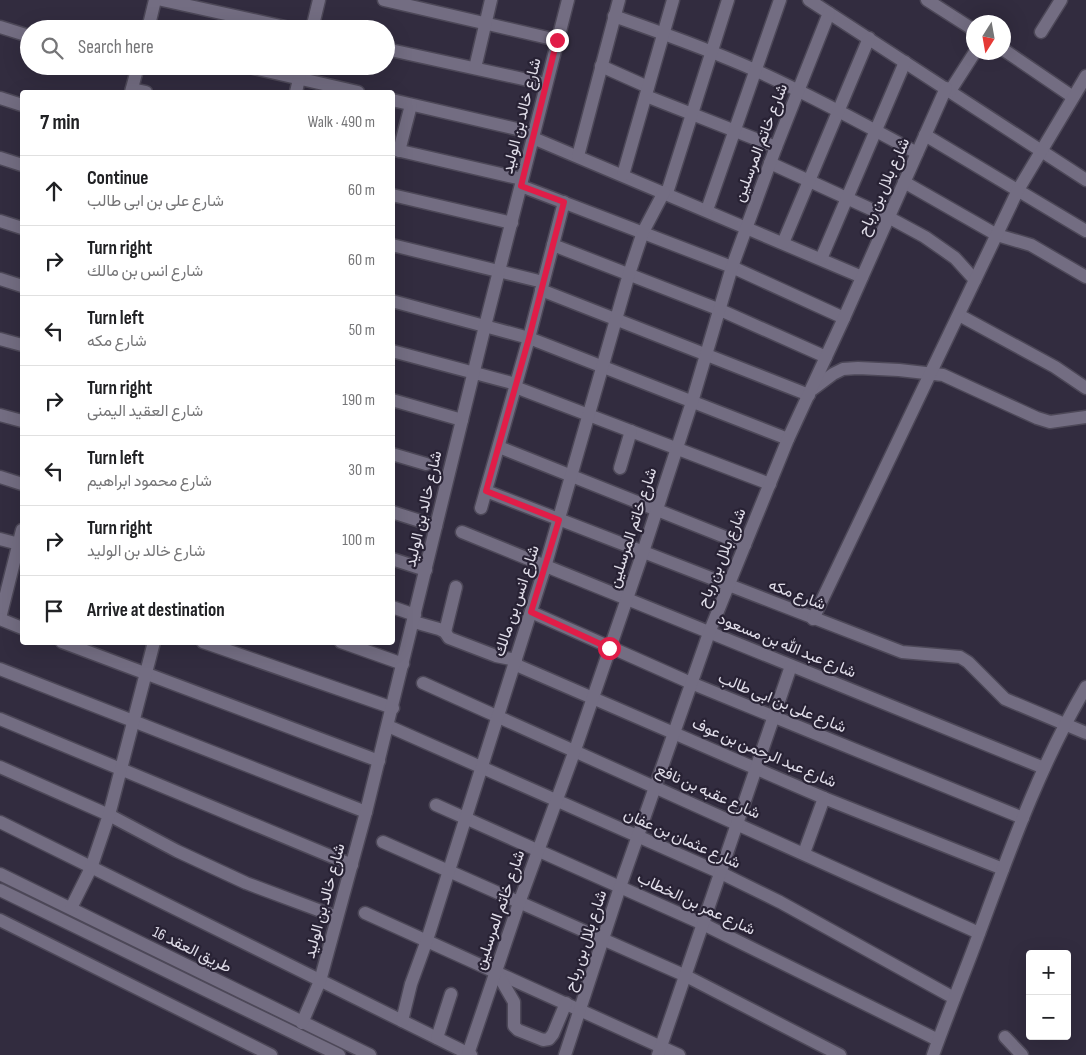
<!DOCTYPE html>
<html lang="en">
<head>
<meta charset="utf-8">
<style>
	:root { --surface:#fff; --page:#f2f2f2; --text:#202124; --muted:#757577; --line:#e0e0e0 }
	body { margin:0; font-family:"Sofia Sans Condensed",Vazirmatn,sans-serif; background:var(--page); color:var(--text) }
	.controls { position:absolute; right:15px; bottom:15px; display:grid; overflow:hidden; border-radius:5px; box-shadow:0 5px 20px #0002 }
	.controls button { width:45px; height:45px; display:grid; place-items:center; padding:0; border:0; border-bottom:1px solid var(--line); background:var(--surface); color:var(--text); font:25px sans-serif }
	.compass { position:absolute; left:966px; top:15px; width:45px; height:45px; border-radius:50%; background:var(--surface); box-shadow:0 5px 20px #0002; rotate:191deg }
	.stop { position:absolute; width:15px; height:15px; margin:-11px; border:4px solid #e11d48; border-radius:50%; background:#fff }
	.stop.end { background:#e11d48; border-color:#fff; box-shadow:0 1px 5px #0008 }
	.list { margin:0; padding:0; list-style:none }
	h2 { display:flex; justify-content:space-between; align-items:center; height:65px; margin:0; padding:0 20px; font-size:21px }
	h2 small { font-size:16px; font-weight:400; color:var(--muted) }
	.list li { display:grid; grid-template-columns:32px 1fr auto; gap:15px; align-items:center; box-sizing:border-box; height:70px; padding:0 20px; border-top:1px solid var(--line) }
	.list b { display:block; font-size:19px; white-space:nowrap }
	.list p { margin:0; font-size:16px; white-space:nowrap; color:var(--muted) }
	.list em { font-size:16px; font-style:normal; color:var(--muted) }
	.icon { flex:none; width:28px; height:28px; fill:none; stroke:currentColor; stroke-width:2; stroke-linecap:round; stroke-linejoin:round }
	.map { position:relative; flex:none; width:1086px; height:1055px; overflow:hidden }
	.search { position:absolute; background:var(--surface); box-shadow:0 5px 20px #0002; left:20px; top:20px; width:375px; height:55px; display:flex; align-items:center; gap:12px; box-sizing:border-box; padding:0 18px; border-radius:28px; color:var(--muted); font-size:19px }
	.panel { position:absolute; background:var(--surface); box-shadow:0 5px 20px #0002; left:20px; top:90px; width:375px; height:555px; border-radius:5px }
	.map>svg:first-child { display:block }
	.lines { fill:none; stroke-linecap:round; stroke-linejoin:round }
	.minor-casing { stroke:#4d4858; stroke-width:15 }
	.minor { stroke:#736d82; stroke-width:12 }
	.route { stroke:#e11d48; stroke-width:6 }
	.labels { text-anchor:middle; dominant-baseline:central; stroke-width:4.5; stroke-linejoin:round; paint-order:stroke }
	.street-label { font-size:16px; fill:#e0dde9; stroke:#282234 }
</style>
</head>
<body>
<div class="map">
<svg width="1086" height="1055" viewBox="0 0 1086 1055">
	<rect width="100%" height="100%" fill="#322c3f"/>
	<g class="lines">
		<g class="minor-casing">
			<g id="minor">
				<path d="M 162,0 L 294,29"/>
				<path d="M 384,0 L 557,40"/>
				<path d="M 809,0 L 1086,180"/>
				<path d="M 927,0 L 974,30"/>
				<path d="M 614,16 C 662,33 711,50 757,71 C 812,96 864,124 917,153"/>
				<path d="M 0,27 L 29,36"/>
				<path d="M 148,29 L 155,0"/>
				<path d="M 312,29 L 319,0"/>
				<path d="M 1041,32 L 1061,0"/>
				<path d="M 386,49 L 546,84"/>
				<path d="M 1004,50 L 1073,97"/>
				<path d="M 245,66 L 358,92"/>
				<path d="M 601,66 L 648,87"/>
				<path d="M 475,68 L 491,0"/>
				<path d="M 132,89 L 146,92"/>
				<path d="M 950,91 L 975,52"/>
				<path d="M 131,92 L 138,66"/>
				<path d="M 296,92 L 302,66"/>
				<path d="M 646,96 L 776,147"/>
				<path d="M 0,98 L 22,105"/>
				<path d="M 392,100 L 534,133"/>
				<path d="M 925,135 L 1086,231"/>
				<path d="M 533,138 L 862,277"/>
				<path d="M 392,149 L 522,179"/>
				<path d="M 399,151 L 411,105"/>
				<path d="M 578,156 L 619,0"/>
				<path d="M 0,158 L 22,165"/>
				<path d="M 770,163 L 888,217 L 925,237 L 955,258 L 975,280"/>
				<path d="M 623,175 L 673,0"/>
				<path d="M 904,182 L 997,235 L 1031,245 L 1086,277"/>
				<path d="M 521,186 L 732,267 L 844,318"/>
				<path d="M 667,193 L 728,0"/>
				<path d="M 392,195 L 512,223"/>
				<path d="M 707,210 L 780,0"/>
				<path d="M 0,221 L 22,228"/>
				<path d="M 783,243 L 869,38"/>
				<path d="M 392,245 L 543,282"/>
				<path d="M 553,245 L 718,309 L 826,357"/>
				<path d="M 821,259 L 905,62"/>
				<path d="M 0,279 L 22,286"/>
				<path d="M 541,290 L 809,395"/>
				<path d="M 392,301 L 529,338 L 788,439"/>
				<path d="M 959,315 L 1055,367 L 1086,388"/>
				<path d="M 0,339 L 22,345"/>
				<path d="M 392,351 L 516,384"/>
				<path d="M 515,387 L 770,484"/>
				<path d="M 813,389 L 833,374 L 843,369 L 858,368 L 899,370 L 943,375 L 1037,418 L 1050,422 L 1086,417"/>
				<path d="M 392,400 L 462,420"/>
				<path d="M 0,415 L 22,421"/>
				<path d="M 499,447 L 745,545"/>
				<path d="M 392,454 L 426,464"/>
				<path d="M 620,468 L 631,431"/>
				<path d="M 0,477 L 22,484"/>
				<path d="M 486,491 L 902,652 L 960,657 L 968,662 L 1005,699 L 1086,733"/>
				<path d="M 481,508 L 529,338 L 564,202"/>
				<path d="M 392,512 L 436,526"/>
				<path d="M 462,532 L 1044,768"/>
				<path d="M 0,539 L 19,544"/>
				<path d="M 392,559 L 426,570"/>
				<path d="M 392,607 L 415,615"/>
				<path d="M 531,612 L 691,683 L 1023,818"/>
				<path d="M 0,618 L 22,530"/>
				<path d="M 0,619 L 22,628"/>
				<path d="M 813,619 L 1018,190 L 1086,76"/>
				<path d="M 414,622 L 439,629 L 445,632 L 449,638 L 496,656 L 516,660"/>
				<path d="M 445,632 L 456,587"/>
				<path d="M 62,642 L 379,761"/>
				<path d="M 203,642 L 393,708"/>
				<path d="M 341,642 L 403,664"/>
				<path d="M 514,664 L 824,798 L 1003,869"/>
				<path d="M 0,669 L 366,812"/>
				<path d="M 423,683 L 979,933"/>
				<path d="M 0,719 L 352,865"/>
				<path d="M 388,726 L 721,873 L 780,902 L 954,998"/>
				<path d="M 0,767 L 109,815 L 177,851 L 246,883 L 337,917"/>
				<path d="M 436,805 L 703,924 L 938,1040"/>
				<path d="M 0,822 L 471,1055"/>
				<path d="M 383,842 L 686,976 L 840,1055"/>
				<path d="M 804,853 L 824,798"/>
				<path d="M 0,874 L 370,1055"/>
				<path d="M 0,890 L 339,1055"/>
				<path d="M 71,908 L 91,868 L 109,815 L 154,642"/>
				<path d="M 365,913 L 679,1055"/>
				<path d="M 0,920 L 271,1055"/>
				<path d="M 496,971 L 514,1002 L 514,1026 L 518,1030 L 543,1040 L 549,1039 L 553,1034 L 566,1003"/>
				<path d="M 402,1021 L 411,984 L 427,940 L 545,567 L 629,274 L 643,232 L 664,192"/>
				<path d="M 302,1023 L 320,981 L 366,812 L 485,326 L 568,0"/>
				<path d="M 1005,1037 L 1022,1055"/>
				<path d="M 437,1038 L 451,994"/>
				<path d="M 468,1054 L 519,903 L 575,750 L 643,552 L 692,402 L 732,267 L 776,147 L 829,13"/>
				<path d="M 565,1055 L 620,887 L 709,633 L 788,439 L 844,318 L 946,88"/>
				<path d="M 658,1055 L 791,666"/>
				<path d="M 933,1055 C 948,1013 965,972 980,931 C 1011,847 1041,763 1086,687"/>
			</g>
		</g>
		<use href="#minor" class="minor"/>
	</g>
	<g class="lines">
		<path class="route" d="M 557,40 L 521,186 L 564,202 L 529,338 L 486,491 L 559,520 L 531,612 L 609,648"/>
	</g>
	<g class="labels">
		<g class="street-label">
			<text transform="translate(522 116) rotate(-76)">شارع خالد بن الوليد</text>
			<text transform="translate(761 143) rotate(-69)">شارع خاتم المرسلين</text>
			<text transform="translate(884 187) rotate(-66)">شارع بلال بن رباح</text>
			<text transform="translate(424 509) rotate(-77)">شارع خالد بن الوليد</text>
			<text transform="translate(633 528) rotate(-72)">شارع خاتم المرسلين</text>
			<text transform="translate(722 558) rotate(-68)">شارع بلال بن رباح</text>
			<text transform="translate(797 595) rotate(21)">شارع مكه</text>
			<text transform="translate(517 601) rotate(-72)">شارع انس بن مالك</text>
			<text transform="translate(787 646) rotate(22)">شارع عبد الله بن مسعود</text>
			<text transform="translate(782 703) rotate(22)">شارع على بن ابى طالب</text>
			<text transform="translate(764 753) rotate(23)">شارع عبد الرحمن بن عوف</text>
			<text transform="translate(708 792) rotate(24)">شارع عقبه بن نافع</text>
			<text transform="translate(682 839) rotate(24)">شارع عثمان بن عفان</text>
			<text transform="translate(325 901) rotate(-75)">شارع خالد بن الوليد</text>
			<text transform="translate(696 904) rotate(25)">شارع عمر بن الخطاب</text>
			<text transform="translate(500 910) rotate(-71)">شارع خاتم المرسلين</text>
			<text transform="translate(586 941) rotate(-72)">شارع بلال بن رباح</text>
			<text transform="translate(192 950) rotate(26)">طريق العقد 16</text>
		</g>
	</g>
</svg>
<div class="controls">
<button>+</button>
<button>−</button>
</div>
<svg class="compass" viewBox="-18 -18 36 36"><path d="M0-13l5 13h-10z" fill="#e53935"/><path d="M0 13l5-13h-10z" fill="#757577"/></svg>
<div class="stop" style="left:609px;top:648px"></div>
<div class="stop end" style="left:557px;top:40px"></div>
<div class="search"><svg class="icon" aria-label="search" viewBox="0 0 24 24"><circle cx="10" cy="10" r="6"/><path d="M15 15l6 6"/></svg>Search here</div>
<section class="panel">
<h2>7 min<small>Walk · 490 m</small></h2>
<ul class="list">
<li><svg class="icon" aria-label="ahead" viewBox="0 0 24 24"><path d="M12 20V5M6 11l6-6 6 6"/></svg><div><b>Continue</b><p>شارع على بن ابى طالب</p></div><em>60 m</em></li>
<li><svg class="icon" aria-label="right" viewBox="0 0 24 24"><path d="M7 20v-9h11M14 6l5 5-5 5"/></svg><div><b>Turn right</b><p>شارع انس بن مالك</p></div><em>60 m</em></li>
<li><svg class="icon" aria-label="left" viewBox="0 0 24 24"><path d="M17 20v-9H6M10 6l-5 5 5 5"/></svg><div><b>Turn left</b><p>شارع مكه</p></div><em>50 m</em></li>
<li><svg class="icon" aria-label="right" viewBox="0 0 24 24"><path d="M7 20v-9h11M14 6l5 5-5 5"/></svg><div><b>Turn right</b><p>شارع العقيد اليمنى</p></div><em>190 m</em></li>
<li><svg class="icon" aria-label="left" viewBox="0 0 24 24"><path d="M17 20v-9H6M10 6l-5 5 5 5"/></svg><div><b>Turn left</b><p>شارع محمود ابراهيم</p></div><em>30 m</em></li>
<li><svg class="icon" aria-label="right" viewBox="0 0 24 24"><path d="M7 20v-9h11M14 6l5 5-5 5"/></svg><div><b>Turn right</b><p>شارع خالد بن الوليد</p></div><em>100 m</em></li>
<li><svg class="icon" aria-label="arrive" viewBox="0 0 24 24"><path d="M6 21V4h12l-3 4 3 4H6"/></svg><div><b>Arrive at destination</b></div></li>
</ul>
</section>
</div>
</body>
</html>
